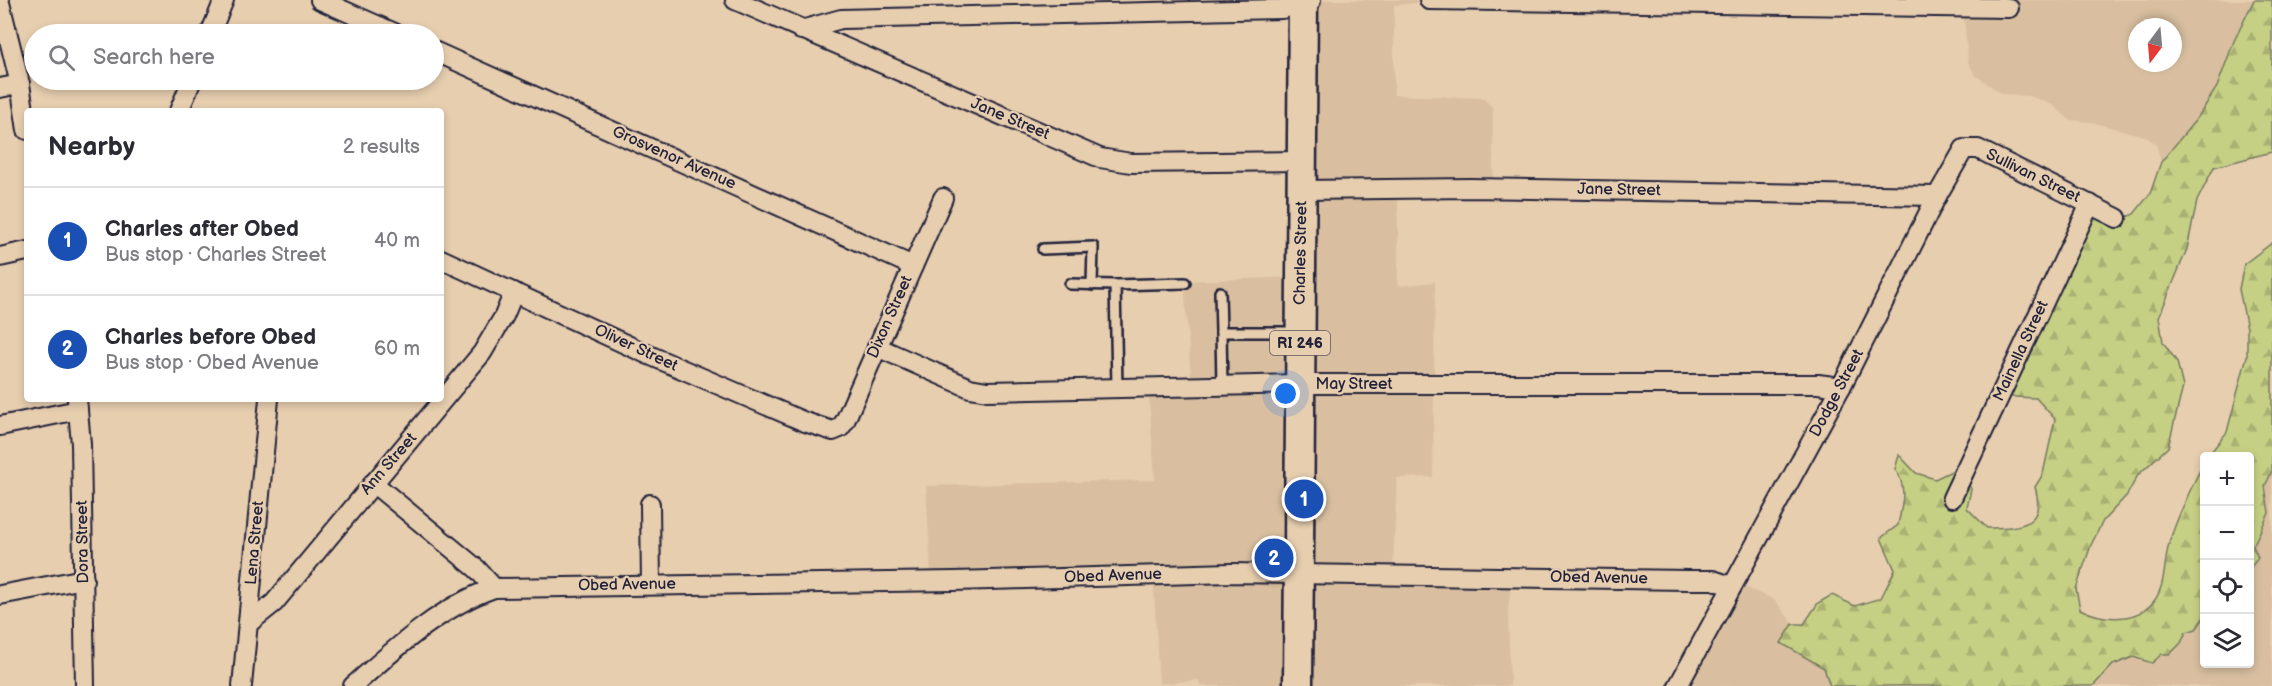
<!DOCTYPE html>
<html lang="en">
<head>
<meta charset="utf-8">
<style>
	:root { --surface:#fff; --page:#f2f2f3; --text:#2b2b33; --muted:#7c7c81; --line:#e1e1e2; --accent:#22223b }
	body { margin:0; font-family:"Balsamiq Sans",sans-serif; background:var(--page); color:var(--text) }
	.controls { position:absolute; right:18px; bottom:18px; display:grid; overflow:hidden; border-radius:6px; box-shadow:0 3px 9px #0003 }
	.controls button { width:54px; height:54px; display:grid; place-items:center; padding:0; border:0; border-bottom:2px solid var(--line); background:var(--surface); color:var(--text); font:30px sans-serif }
	.compass { position:absolute; left:2128px; top:18px; width:54px; height:54px; border-radius:50%; background:var(--surface); box-shadow:0 3px 9px #0003; rotate:196deg }
	.you { position:absolute; left:1286px; top:394px; width:21px; height:21px; margin:-15px; border:4px solid #fff; border-radius:50%; background:#1a73e8; box-shadow:0 0 0 9px #1a73e833 }
	.badge { display:grid; place-items:center; width:39px; height:39px; border-radius:50%; background:var(--accent); color:#fff; font-size:20px; font-weight:700 }
	.pin { position:absolute; translate:-50% -50%; border:3px solid #fff; box-shadow:0 2px 6px #0006 }
	.list { margin:0; padding:0; list-style:none }
	h2 { display:flex; justify-content:space-between; align-items:center; height:78px; margin:0; padding:0 24px; font-size:26px }
	h2 small { font-size:20px; font-weight:400; color:var(--muted) }
	.list li { display:grid; grid-template-columns:39px 1fr auto; gap:18px; align-items:center; box-sizing:border-box; height:108px; padding:0 24px; border-top:2px solid var(--line) }
	.list b { display:block; font-size:22px; white-space:nowrap }
	.list p { margin:0; font-size:20px; white-space:nowrap; color:var(--muted) }
	.list em { font-size:20px; font-style:normal; color:var(--muted) }
	.icon { flex:none; width:33px; height:33px; fill:none; stroke:currentColor; stroke-width:2; stroke-linecap:round; stroke-linejoin:round }
	.map { position:relative; flex:none; width:2272px; height:686px; overflow:hidden }
	.search { position:absolute; background:var(--surface); box-shadow:0 3px 9px #0003; left:24px; top:24px; width:420px; height:66px; display:flex; align-items:center; gap:15px; box-sizing:border-box; padding:0 21px; border-radius:33px; color:var(--muted); font-size:22px }
	.panel { position:absolute; background:var(--surface); box-shadow:0 3px 9px #0003; left:24px; top:108px; width:420px; height:294px; border-radius:6px }
	.map>svg:first-child { display:block }
	.built { fill:#d9bfa0; fill-rule:evenodd }
	.forest { fill:url(#forest-firs); stroke:#747960; stroke-width:1.5 }
	.lines { fill:none; stroke-linecap:round; stroke-linejoin:round }
	.lane-casing { stroke:#22223b; stroke-width:14 }
	.street-casing { stroke:#22223b; stroke-width:22 }
	.primary-casing { stroke:#22223b; stroke-width:33 }
	.lane { stroke:#e7ceaf; stroke-width:9 }
	.street { stroke:#e7ceaf; stroke-width:18 }
	.primary { stroke:#e7ceaf; stroke-width:28 }
	.labels { text-anchor:middle; dominant-baseline:central; stroke-width:4.5; stroke-linejoin:round; paint-order:stroke }
	.shield { fill:#e7ceaf; stroke:#5d565e; stroke-width:1.5 }
	.shield-label { font-size:15px; font-weight:bold; fill:#22223b }
	.street-label { font-size:16px; fill:#22223b; stroke:#e7ceaf }
</style>
</head>
<body>
<div class="map">
<svg width="2272" height="686" viewBox="0 0 2272 686">
	<defs>
		<pattern id="forest-firs" width="22" height="20" patternUnits="userSpaceOnUse" patternTransform="scale(1.5)"><rect width="22" height="20" fill="#c5d084"/><path d="M5 1l3.5 6h-7zM16 11l3.5 6h-7z" fill="#a9b273"/></pattern>
	</defs>
	<rect width="100%" height="100%" fill="#e7ceaf"/>
	<filter id="ink" filterUnits="userSpaceOnUse"><feTurbulence type="fractalNoise" baseFrequency=".0167" numOctaves="2"/><feDisplacementMap in="SourceGraphic" scale="12" xChannelSelector="R" yChannelSelector="G"/><feConvolveMatrix kernelMatrix="1 2 1 2 8 2 1 2 1" color-interpolation-filters="sRGB"/></filter>
	<g filter="url(#ink)">
		<g class="built">
			<path d="M 1150,0 L 1418,0 L 1417,3 L 1394,5 L 1394,95 L 1483,98 L 1493,108 L 1493,182 L 1398,187 L 1398,286 L 1435,282 L 1433,477 L 1397,478 L 1393,567 L 1512,573 L 1508,612 L 1510,686 L 1200,686 L 1199,680 L 1159,684 L 1153,571 L 931,573 L 926,486 L 1155,480 L 1149,397 L 1192,392 L 1184,281 L 1301,277 L 1302,6 L 1150,6 Z"/>
			<path d="M 1889,0 L 2254,0 L 2234,41 L 2217,87 L 2198,117 L 2161,162 L 2156,144 L 2145,136 L 2090,122 L 2070,120 L 2053,105 L 2030,96 L 2002,94 L 1975,75 L 1968,62 L 1963,7 ZM 2137,27 L 2173,27 L 2173,63 L 2137,63 Z"/>
			<path d="M 2272,471 L 2272,686 L 2093,686 L 2113,665 L 2133,657 L 2152,663 L 2181,643 L 2186,632 L 2196,629 L 2204,618 L 2204,664 L 2250,664 L 2250,568 L 2253,546 L 2269,513 L 2265,486 Z"/>
			<path d="M 1733,582 L 1775,600 L 1793,624 L 1781,643 L 1824,668 L 1830,686 L 1676,686 Z"/>
		</g>
		<g class="forest">
			<path d="M 2254,0 L 2272,0 L 2272,152 L 2214,167 L 2197,201 L 2187,249 L 2159,317 L 2163,342 L 2177,362 L 2183,387 L 2168,447 L 2138,475 L 2127,495 L 2103,521 L 2091,545 L 2076,589 L 2080,609 C 2108,623 2150,623 2161,587 C 2166,571 2165,553 2171,537 C 2180,511 2192,486 2204,462 L 2204,618 L 2196,629 L 2186,632 L 2181,643 L 2170,654 L 2162,654 L 2152,663 L 2133,657 L 2113,665 L 2093,686 L 1830,686 L 1824,668 L 1781,643 L 1793,624 L 1804,624 L 1818,603 L 1832,595 L 1855,606 L 1881,598 L 1895,570 L 1881,538 L 1898,525 C 1902,505 1908,487 1895,469 L 1899,455 L 1916,473 L 1935,479 L 1960,467 L 1971,489 L 1967,508 L 1987,528 C 2018,527 2047,528 2035,487 L 2043,474 L 2055,419 L 2036,398 L 1994,396 L 2090,211 L 2117,221 L 2134,214 L 2150,194 L 2161,162 L 2198,117 L 2217,87 L 2234,41 Z"/>
			<path d="M 2272,243 L 2272,471 L 2265,486 L 2269,513 L 2253,546 L 2258,558 L 2250,568 L 2250,456 L 2208,456 L 2227,432 L 2247,356 L 2247,328 L 2239,289 L 2244,264 Z"/>
		</g>
		<g class="lines">
			<g class="lane-casing">
				<g id="lane">
					<path d="M 1043,249 L 1093,247 L 1092,285"/>
					<path d="M 1070,284 L 1115,285"/>
					<path d="M 1220,292 L 1221,332"/>
					<path d="M 1222,386 L 1221,332 L 1298,332"/>
					<path d="M 1117,388 L 1115,285 L 1185,283"/>
				</g>
			</g>
			<g class="street-casing">
				<g id="street">
					<path d="M 320,0 L 397,34"/>
					<path d="M 735,0 L 1100,158 L 1131,163 L 1300,161"/>
					<path d="M 1429,0 L 2009,8"/>
					<path d="M 0,3 L 20,84 L 27,130"/>
					<path d="M 801,30 L 841,19 L 1282,9 L 1311,1"/>
					<path d="M 210,34 L 224,0"/>
					<path d="M 434,51 L 913,266"/>
					<path d="M 0,88 L 20,84"/>
					<path d="M 179,111 L 192,80"/>
					<path d="M 1302,190 L 1470,188 L 1937,196"/>
					<path d="M 0,257 L 27,251"/>
					<path d="M 441,259 L 649,355 L 805,422 L 833,431 L 840,428 L 845,421 L 943,198"/>
					<path d="M 877,347 L 970,388 L 987,391 L 1300,384 L 1818,384 L 1841,387"/>
					<path d="M 77,399 L 81,444 L 85,686"/>
					<path d="M 0,426 L 78,410"/>
					<path d="M 373,483 L 477,569 L 494,588"/>
					<path d="M 1952,498 L 2090,204"/>
					<path d="M 650,504 L 651,585"/>
					<path d="M 0,595 L 84,579"/>
					<path d="M 249,623 L 274,603 L 482,353 L 504,316 L 514,292"/>
					<path d="M 242,686 L 269,399"/>
					<path d="M 353,686 C 396,648 440,607 494,588 L 954,581 L 1231,573 L 1688,580 L 1713,580 L 1731,586"/>
					<path d="M 1678,686 L 1841,387 L 1937,196 L 1964,149 L 1978,149 L 2117,218"/>
				</g>
			</g>
			<g class="primary-casing">
				<path id="primary" d="M 1298,686 L 1303,0"/>
			</g>
			<use href="#lane" class="lane"/>
			<use href="#street" class="street"/>
			<use href="#primary" class="primary"/>
		</g>
	</g>
	<g class="labels">
		<rect class="shield" x="1270" y="331" width="60" height="24" rx="4.5"/>
		<g class="shield-label">
			<text x="1300" y="343">RI 246</text>
		</g>
		<g class="street-label">
			<text transform="translate(1010 119) rotate(23)">Jane Street</text>
			<text transform="translate(674 158) rotate(24)">Grosvenor Avenue</text>
			<text transform="translate(2033 176) rotate(26)">Sullivan Street</text>
			<text transform="translate(1619 190) rotate(1)">Jane Street</text>
			<text transform="translate(1301 253) rotate(-89)">Charles Street</text>
			<text transform="translate(890 317) rotate(-66)">Dixon Street</text>
			<text transform="translate(636 348) rotate(25)">Oliver Street</text>
			<text transform="translate(2021 351) rotate(-65)">Mainella Street</text>
			<text x="1354" y="384">May Street</text>
			<text transform="translate(1837 393) rotate(-62)">Dodge Street</text>
			<text transform="translate(389 464) rotate(-49)">Ann Street</text>
			<text transform="translate(83 542) rotate(-91)">Dora Street</text>
			<text transform="translate(255 543) rotate(-85)">Lena Street</text>
			<text transform="translate(1113 576) rotate(-2)">Obed Avenue</text>
			<text transform="translate(1599 578) rotate(1)">Obed Avenue</text>
			<text transform="translate(627 585) rotate(-1)">Obed Avenue</text>
		</g>
	</g>
</svg>
<div class="controls">
<button>+</button>
<button>−</button>
<button><svg class="icon" aria-label="locate" viewBox="0 0 24 24"><circle cx="12" cy="12" r="6"/><path d="M12 2v4M12 18v4M2 12h4M18 12h4"/></svg></button>
<button><svg class="icon" aria-label="layers" viewBox="0 0 24 24"><path d="M12 4l9 5-9 5-9-5zM3 14l9 5 9-5"/></svg></button>
</div>
<svg class="compass" viewBox="-18 -18 36 36"><path d="M0-13l5 13h-10z" fill="#e53935"/><path d="M0 13l5-13h-10z" fill="#7c7c81"/></svg>
<div class="you"></div>
<div class="pin badge" style="left:1304px;top:499px;background:#1a4fb4">1</div>
<div class="pin badge" style="left:1274px;top:558px;background:#1a4fb4">2</div>
<div class="search"><svg class="icon" aria-label="search" viewBox="0 0 24 24"><circle cx="10" cy="10" r="6"/><path d="M15 15l6 6"/></svg>Search here</div>
<section class="panel">
<h2>Nearby<small>2 results</small></h2>
<ul class="list">
<li><span class="badge" style="background:#1a4fb4">1</span><div><b>Charles after Obed</b><p>Bus stop · Charles Street</p></div><em>40 m</em></li>
<li><span class="badge" style="background:#1a4fb4">2</span><div><b>Charles before Obed</b><p>Bus stop · Obed Avenue</p></div><em>60 m</em></li>
</ul>
</section>
</div>
</body>
</html>
